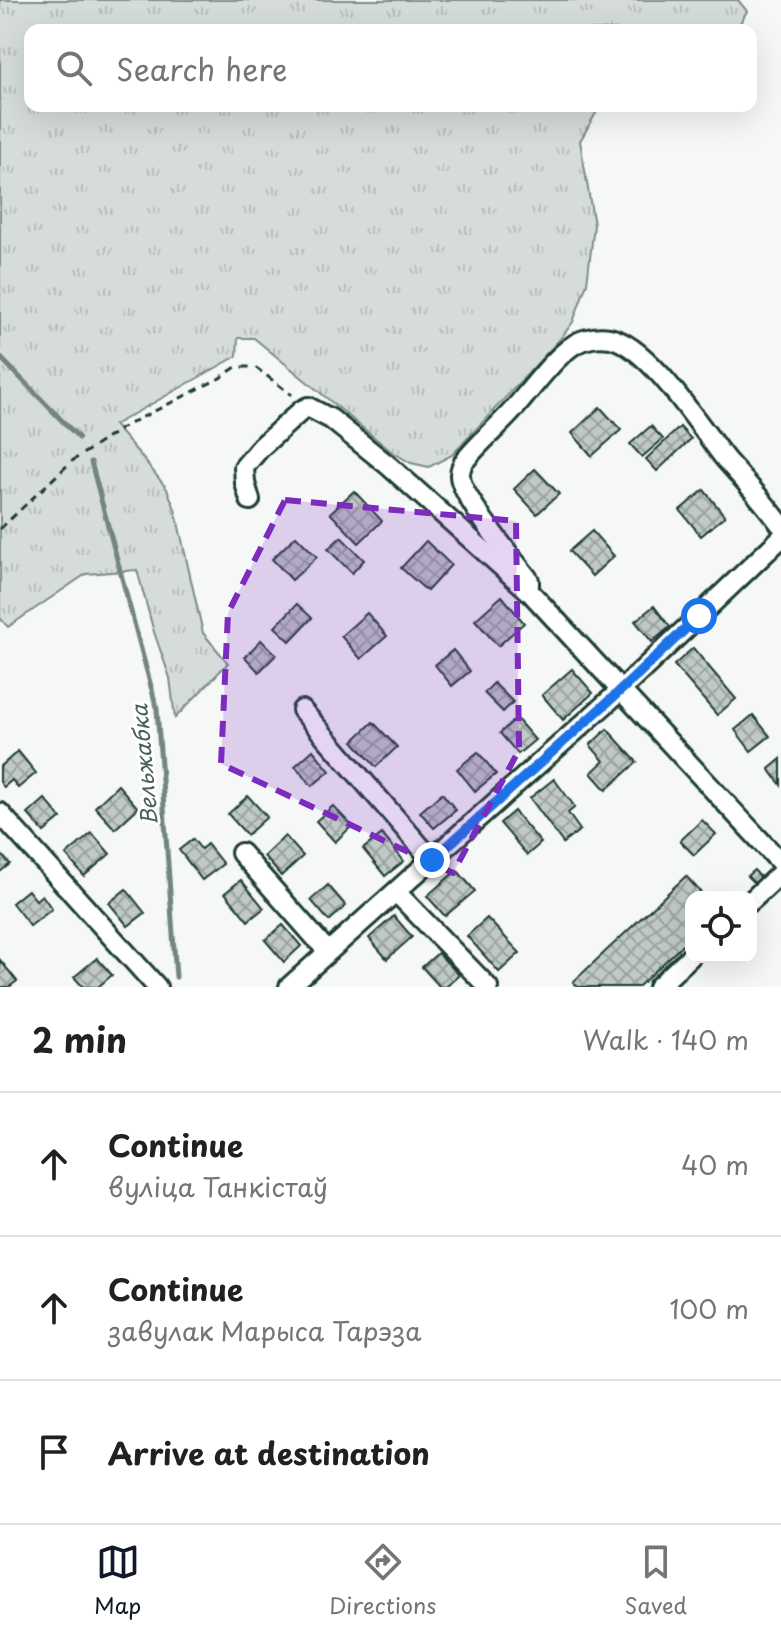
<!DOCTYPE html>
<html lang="en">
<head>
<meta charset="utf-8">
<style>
	:root { --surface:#fff; --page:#f6f6f6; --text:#202124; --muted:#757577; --line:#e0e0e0; --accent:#111827 }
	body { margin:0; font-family:"Playpen Sans",sans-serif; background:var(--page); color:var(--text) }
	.controls { position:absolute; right:24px; bottom:24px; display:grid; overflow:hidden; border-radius:16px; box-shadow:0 8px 32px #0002 }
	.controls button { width:72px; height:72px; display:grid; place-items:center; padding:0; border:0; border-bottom:2px solid var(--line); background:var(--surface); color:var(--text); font:40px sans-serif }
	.stop { position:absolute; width:24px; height:24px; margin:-18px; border:6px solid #1a73e8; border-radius:50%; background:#fff }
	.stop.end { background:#1a73e8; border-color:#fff; box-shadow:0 2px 8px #0008 }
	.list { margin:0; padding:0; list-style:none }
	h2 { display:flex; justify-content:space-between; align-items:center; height:104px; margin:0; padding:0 32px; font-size:34px }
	h2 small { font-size:26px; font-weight:400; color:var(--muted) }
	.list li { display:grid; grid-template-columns:52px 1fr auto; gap:24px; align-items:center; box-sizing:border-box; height:144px; padding:0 32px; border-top:2px solid var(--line) }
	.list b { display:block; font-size:30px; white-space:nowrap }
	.list p { margin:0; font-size:26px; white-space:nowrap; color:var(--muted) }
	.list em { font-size:26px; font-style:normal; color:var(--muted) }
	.icon { flex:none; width:44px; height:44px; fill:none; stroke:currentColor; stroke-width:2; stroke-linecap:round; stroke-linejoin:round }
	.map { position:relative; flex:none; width:781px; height:987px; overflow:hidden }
	.search { position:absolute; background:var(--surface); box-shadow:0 8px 32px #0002; left:24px; right:24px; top:24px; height:88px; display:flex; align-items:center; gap:20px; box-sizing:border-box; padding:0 28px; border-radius:16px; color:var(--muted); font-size:30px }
	.sheet { height:536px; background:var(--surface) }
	nav { display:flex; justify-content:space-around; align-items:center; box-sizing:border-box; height:112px; border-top:2px solid var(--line); background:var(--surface); font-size:22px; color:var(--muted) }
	nav a { display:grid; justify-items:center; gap:4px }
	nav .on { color:var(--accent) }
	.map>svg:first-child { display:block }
	.grass { fill:url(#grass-tufts); stroke:#7a8c88; stroke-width:2 }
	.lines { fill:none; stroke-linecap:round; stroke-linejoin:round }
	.stream { stroke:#72857f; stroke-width:5 }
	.building { fill:url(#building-cross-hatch); stroke:#1f3d34; stroke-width:2 }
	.minor-casing { stroke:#1f3d34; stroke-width:24 }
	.path { stroke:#1f3d34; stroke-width:3; stroke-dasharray:8 6; stroke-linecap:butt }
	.minor { stroke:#fff; stroke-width:18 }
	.route { stroke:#1a73e8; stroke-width:10 }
	.marked { fill:#7b2cbf; fill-opacity:0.2; stroke:#7b2cbf; stroke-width:6; stroke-dasharray:16 10; stroke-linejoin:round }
	.labels { text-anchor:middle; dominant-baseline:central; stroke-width:6; stroke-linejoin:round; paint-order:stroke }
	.water-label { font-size:22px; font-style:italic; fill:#49615a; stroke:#fff }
</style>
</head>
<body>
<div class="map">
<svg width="781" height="987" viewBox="0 0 781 987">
	<defs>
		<pattern id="grass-tufts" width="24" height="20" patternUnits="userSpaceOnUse" patternTransform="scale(2)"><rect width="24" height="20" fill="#d6dcdb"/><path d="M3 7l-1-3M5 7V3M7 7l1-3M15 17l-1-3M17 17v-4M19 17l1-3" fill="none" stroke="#b7bebd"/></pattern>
		<pattern id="building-cross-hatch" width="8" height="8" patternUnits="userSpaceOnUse" patternTransform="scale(2)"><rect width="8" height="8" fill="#c0c9c6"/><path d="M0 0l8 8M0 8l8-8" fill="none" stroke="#9ba4a2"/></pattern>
	</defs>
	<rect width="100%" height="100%" fill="#f6f7f7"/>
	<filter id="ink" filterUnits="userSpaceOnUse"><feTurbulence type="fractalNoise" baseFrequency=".0125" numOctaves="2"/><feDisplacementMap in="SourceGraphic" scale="16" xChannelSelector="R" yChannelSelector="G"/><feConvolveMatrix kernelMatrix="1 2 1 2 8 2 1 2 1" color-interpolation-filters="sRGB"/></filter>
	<g filter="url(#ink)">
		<path class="grass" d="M 0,0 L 738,0 L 747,11 L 736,30 L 30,30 L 30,106 L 600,106 L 580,141 L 594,225 L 587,283 L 573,322 L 560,339 L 452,455 L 429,467 L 411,463 L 392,452 L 254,338 L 238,338 L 237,356 L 114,425 L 142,457 L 167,489 L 175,509 L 203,633 L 228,663 L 175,718 L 170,678 L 154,632 L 137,570 L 86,574 L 8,627 L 0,618 Z"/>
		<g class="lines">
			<g class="stream">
				<path d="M 0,357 L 79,438"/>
				<path d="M 91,462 L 157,709 L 176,977"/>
			</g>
		</g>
		<g class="building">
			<path d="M 600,407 L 621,430 L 592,456 L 572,433 Z"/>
			<path d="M 651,426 L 663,439 L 642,457 L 630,444 Z"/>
			<path d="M 680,427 L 691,439 L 657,471 L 646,459 Z"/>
			<path d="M 535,469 L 559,494 L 537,514 L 514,489 Z"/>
			<path d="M 704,490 L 725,516 L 701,536 L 680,510 Z"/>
			<path d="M 354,491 L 382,521 L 359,543 L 330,513 Z"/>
			<path d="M 592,531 L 614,556 L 592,576 L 569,551 Z"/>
			<path d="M 296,536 L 317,557 L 292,580 L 272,559 Z"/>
			<path d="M 341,537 L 364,560 L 352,573 L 328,549 Z"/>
			<path d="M 426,541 L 451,565 L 427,591 L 401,568 Z"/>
			<path d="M 502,596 L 524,623 L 498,646 L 475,620 Z"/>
			<path d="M 297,604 L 312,618 L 290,641 L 275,627 Z"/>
			<path d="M 654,606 L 670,627 L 652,642 L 635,621 Z"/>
			<path d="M 367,613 L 387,636 L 361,659 L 341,636 Z"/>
			<path d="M 261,640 L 276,655 L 259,672 L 245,657 Z"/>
			<path d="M 693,648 L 736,699 L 717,715 L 674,665 Z"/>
			<path d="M 453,650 L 470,671 L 452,686 L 435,665 Z"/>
			<path d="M 572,669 L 593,693 L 563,720 L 542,695 Z"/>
			<path d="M 494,683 L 513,702 L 503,712 L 484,693 Z"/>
			<path d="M 753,715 L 770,736 L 751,751 L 735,730 Z"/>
			<path d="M 516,718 L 535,740 L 518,754 L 500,733 Z"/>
			<path d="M 373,722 L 397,747 L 376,767 L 353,741 Z"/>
			<path d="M 607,729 L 637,762 L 606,790 L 591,773 L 604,761 L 590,745 Z"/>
			<path d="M 313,750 L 330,771 L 312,786 L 295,766 Z"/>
			<path d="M 18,751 L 36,773 L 18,788 L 12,780 L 4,787 L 0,782 L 0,767 Z"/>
			<path d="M 478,752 L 496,774 L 475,791 L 457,769 Z"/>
			<path d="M 781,759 L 781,785 L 769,769 Z"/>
			<path d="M 554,779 L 575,807 L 568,813 L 580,830 L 563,843 L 530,798 Z"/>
			<path d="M 118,785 L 138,808 L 115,829 L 95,807 Z"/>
			<path d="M 442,793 L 456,810 L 434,828 L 420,812 Z"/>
			<path d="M 248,796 L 267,817 L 247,835 L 228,814 Z"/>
			<path d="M 45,799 L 61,818 L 44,832 L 28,814 Z"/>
			<path d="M 333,806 L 352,826 L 335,842 L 316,821 Z"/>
			<path d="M 514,811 L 541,843 L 527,855 L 500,823 Z"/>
			<path d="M 702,820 L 716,834 L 694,855 L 680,841 Z"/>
			<path d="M 92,833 L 110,854 L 84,876 L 66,855 Z"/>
			<path d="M 382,834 L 404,861 L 385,876 L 363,849 Z"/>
			<path d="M 285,836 L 303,856 L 281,876 L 264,856 Z"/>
			<path d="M 193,839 L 201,849 L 207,844 L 223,864 L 202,880 L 179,850 Z"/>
			<path d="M 0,853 L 10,864 L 0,872 Z"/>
			<path d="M 457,870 L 475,891 L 445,916 L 427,896 Z"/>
			<path d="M 754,870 L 762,879 L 756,885 L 747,876 Z"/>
			<path d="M 686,876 L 705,897 L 691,897 L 691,937 L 638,987 L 578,987 L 573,982 Z"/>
			<path d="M 241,880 L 264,908 L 248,921 L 225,893 Z"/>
			<path d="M 328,885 L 346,906 L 329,921 L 311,900 Z"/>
			<path d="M 126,889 L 145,913 L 128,926 L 109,903 Z"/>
			<path d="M 28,890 L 36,900 L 42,895 L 52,909 L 30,926 L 12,903 Z"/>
			<path d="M 394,916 L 412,937 L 387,959 L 369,938 Z"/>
			<path d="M 487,918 L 520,953 L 499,972 L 467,936 Z"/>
			<path d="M 283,925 L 301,946 L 284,962 L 265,940 Z"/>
			<path d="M 438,953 L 459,975 L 446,987 L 440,987 L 422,967 Z"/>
			<path d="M 97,958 L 112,975 L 98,987 L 83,987 L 74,977 Z"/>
			<path d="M 0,960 L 17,981 L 9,987 L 0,987 Z"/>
		</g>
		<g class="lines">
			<g class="minor-casing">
				<g id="minor">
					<path d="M 250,500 L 245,483 L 244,467 L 261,447 L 302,410 L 308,407 L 331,419 L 389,466 L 529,591 L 781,863"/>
					<path d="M 529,585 L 529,580 C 515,561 459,495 460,475 C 460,469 463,462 467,458 C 481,441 498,427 513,410 C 531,390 553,358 575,344 C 585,338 599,336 610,338 C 650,346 701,429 726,460 C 745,481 764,502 781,525"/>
					<path d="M 302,710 L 432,860"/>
					<path d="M 0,813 L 157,987"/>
					<path d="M 241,853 L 328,952"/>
					<path d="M 396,892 L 488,987"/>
					<path d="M 751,901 L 781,873"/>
					<path d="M 289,987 L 620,691 L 781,538"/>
					<path d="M 658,987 L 691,956"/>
				</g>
			</g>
			<path class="path" d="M 0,529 L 72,461 L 125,426 L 220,378 L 236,367 L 255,367 L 292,395"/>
			<use href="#minor" class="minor"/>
		</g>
	</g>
	<g class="lines" filter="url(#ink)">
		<path class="route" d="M 432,860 L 620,691 L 699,616"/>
	</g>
	<path class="marked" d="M 285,500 L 516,521 L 519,750 L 453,873 L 221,764 L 228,613 Z"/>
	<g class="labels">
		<g class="water-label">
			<text transform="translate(143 765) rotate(-95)">Вельжабка</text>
		</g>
	</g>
</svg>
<div class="controls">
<button><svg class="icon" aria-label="locate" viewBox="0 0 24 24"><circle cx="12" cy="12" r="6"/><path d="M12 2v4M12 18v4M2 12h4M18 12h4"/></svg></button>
</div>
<div class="stop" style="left:699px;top:616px"></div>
<div class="stop end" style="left:432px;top:860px"></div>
<div class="search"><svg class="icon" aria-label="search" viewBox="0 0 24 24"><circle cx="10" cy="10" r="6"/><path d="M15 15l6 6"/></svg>Search here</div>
</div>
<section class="sheet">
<h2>2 min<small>Walk · 140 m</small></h2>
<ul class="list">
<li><svg class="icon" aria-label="ahead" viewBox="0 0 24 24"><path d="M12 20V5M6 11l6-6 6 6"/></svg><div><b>Continue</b><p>вуліца Танкістаў</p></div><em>40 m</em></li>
<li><svg class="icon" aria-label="ahead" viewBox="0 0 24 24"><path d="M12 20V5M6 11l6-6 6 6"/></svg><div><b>Continue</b><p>завулак Марыса Тарэза</p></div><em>100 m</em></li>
<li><svg class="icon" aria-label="arrive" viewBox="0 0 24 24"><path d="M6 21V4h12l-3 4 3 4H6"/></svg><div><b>Arrive at destination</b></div></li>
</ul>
</section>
<nav>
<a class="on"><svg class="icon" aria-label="map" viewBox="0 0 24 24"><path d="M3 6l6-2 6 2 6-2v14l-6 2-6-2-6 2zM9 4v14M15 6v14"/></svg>Map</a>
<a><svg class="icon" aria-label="directions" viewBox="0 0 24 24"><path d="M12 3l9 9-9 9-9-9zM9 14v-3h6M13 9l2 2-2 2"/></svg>Directions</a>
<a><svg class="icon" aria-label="saved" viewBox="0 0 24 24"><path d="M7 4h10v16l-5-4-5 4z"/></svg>Saved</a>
</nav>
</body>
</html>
